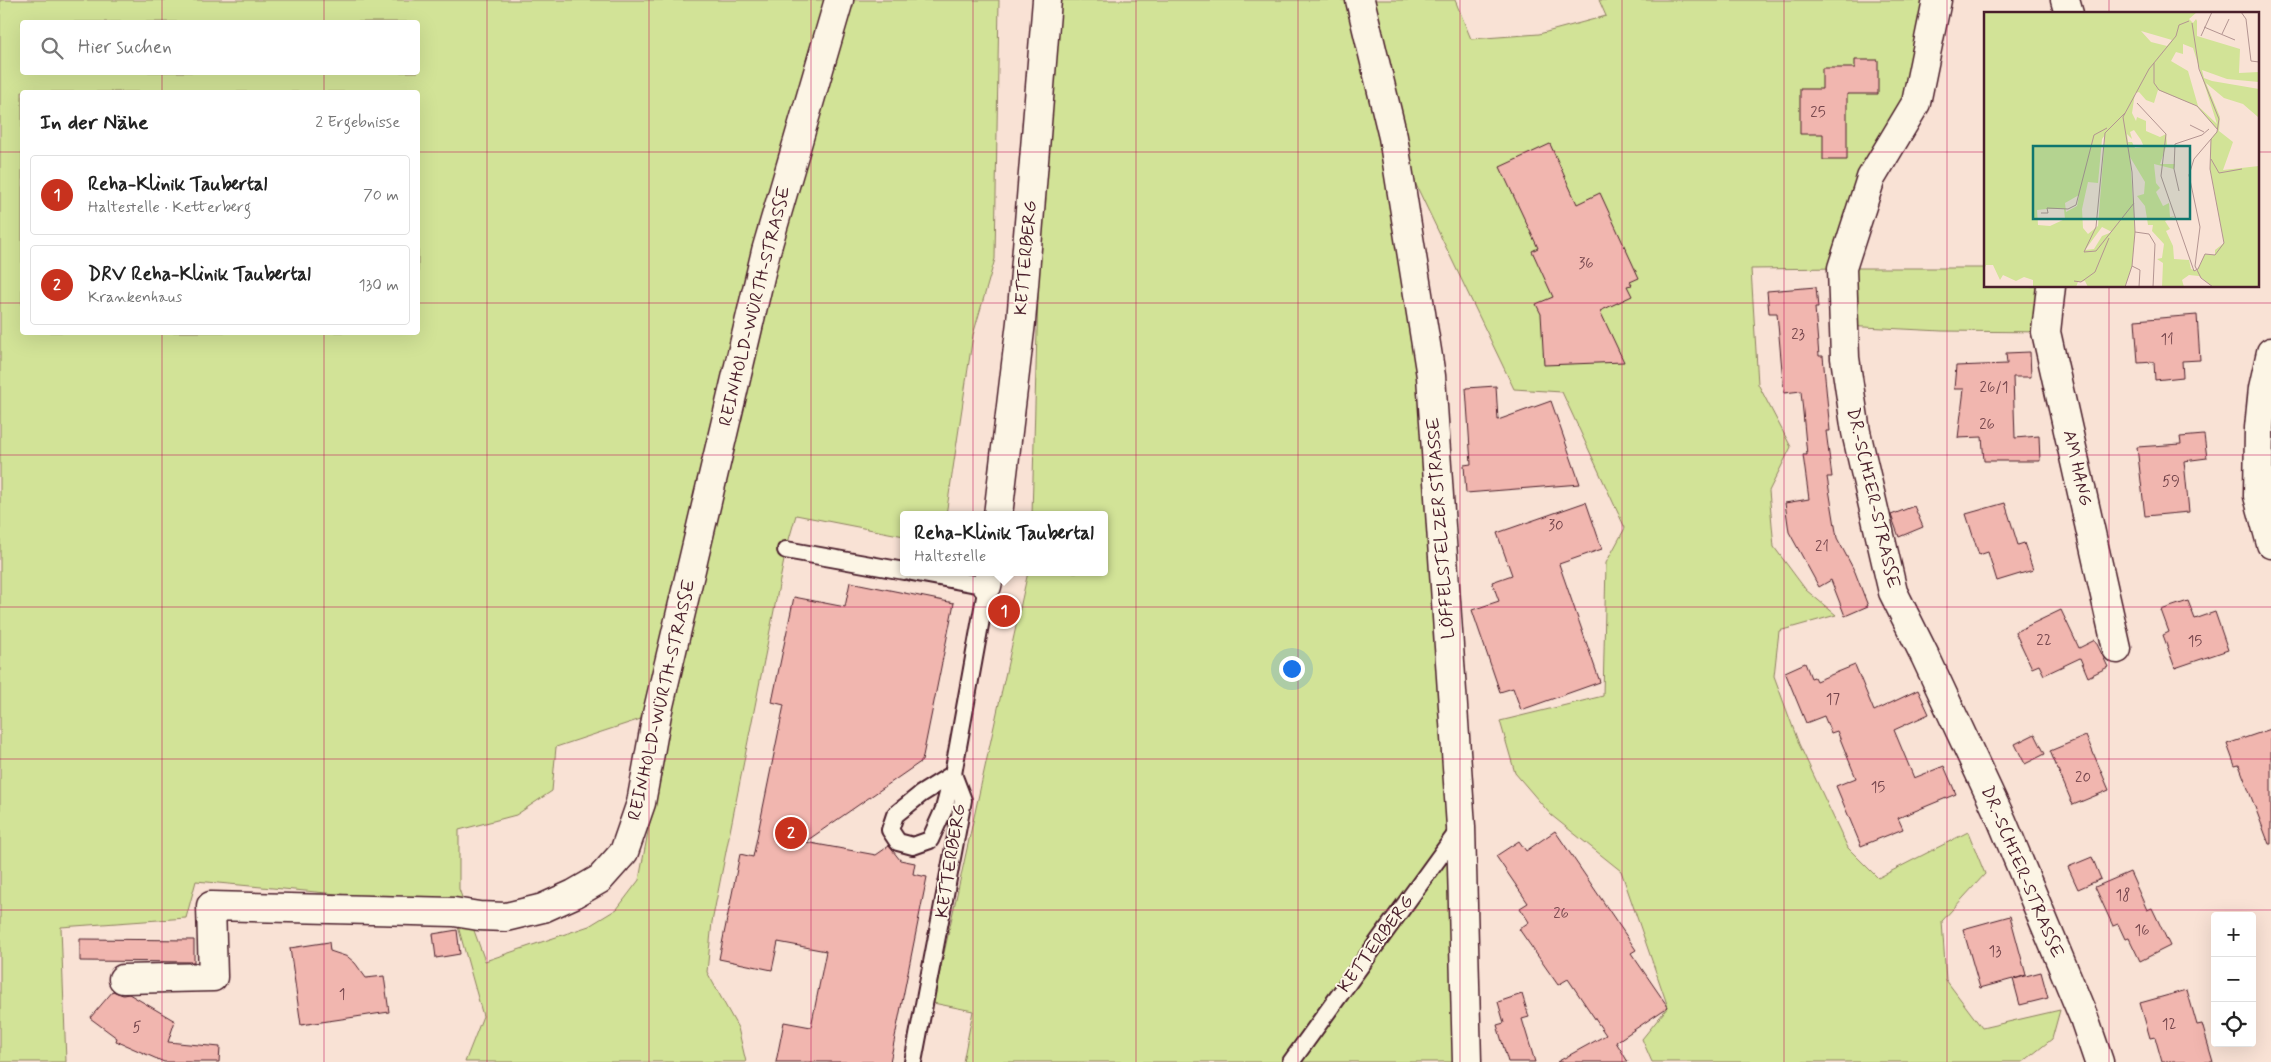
<!DOCTYPE html>
<html lang="de">
<head>
<meta charset="utf-8">
<style>
	:root { --surface:#fff; --page:#f6f6f6; --text:#222; --muted:#767676; --line:#e0e0e0; --accent:#c8321e }
	body { margin:0; font-family:Mynerve,sans-serif; background:var(--page); color:var(--text) }
	.controls { position:absolute; right:15px; bottom:15px; display:grid; overflow:hidden; border-radius:5px; box-shadow:0 5px 20px #0002 }
	.controls button { width:45px; height:45px; display:grid; place-items:center; padding:0; border:0; border-bottom:1px solid var(--line); background:var(--surface); color:var(--text); font:25px sans-serif }
	.you { position:absolute; left:1291px; top:668px; width:18px; height:18px; margin:-12px; border:4px solid #fff; border-radius:50%; background:#1a73e8; box-shadow:0 0 0 8px #1a73e833 }
	.badge { display:grid; place-items:center; width:32px; height:32px; border-radius:50%; background:var(--accent); color:#fff; font-size:16px; font-weight:700 }
	.pin { position:absolute; translate:-50% -50%; border:2px solid #fff; box-shadow:0 1px 5px #0006 }
	.popup { position:absolute; left:900px; top:511px; width:208px; height:65px; box-sizing:border-box; display:grid; place-content:center; border-radius:5px; background:var(--surface); filter:drop-shadow(0 1px 4px #0005); font-size:16px; white-space:nowrap; color:var(--muted) }
	.popup b { font-size:19px; color:var(--text) }
	.popup::after { content:''; position:absolute; left:50%; top:100%; margin-left:-10px; border:10px solid transparent; border-top-color:var(--surface) }
	.list { margin:0; padding:0; list-style:none }
	h2 { display:flex; justify-content:space-between; align-items:center; height:65px; margin:0; padding:0 20px; font-size:21px }
	h2 small { font-size:16px; font-weight:400; color:var(--muted) }
	.list li { display:grid; grid-template-columns:32px 1fr auto; gap:15px; align-items:center; box-sizing:border-box; height:80px; margin:0 10px 10px; padding:0 10px; border:1px solid var(--line); border-radius:5px }
	.list b { display:block; font-size:19px; white-space:nowrap }
	.list p { margin:0; font-size:16px; white-space:nowrap; color:var(--muted) }
	.list em { font-size:16px; font-style:normal; color:var(--muted) }
	.icon { flex:none; width:28px; height:28px; fill:none; stroke:currentColor; stroke-width:2; stroke-linecap:round; stroke-linejoin:round }
	.map { position:relative; flex:none; width:2271px; height:1062px; overflow:hidden }
	.search { position:absolute; background:var(--surface); box-shadow:0 5px 20px #0002; left:20px; top:20px; width:400px; height:55px; display:flex; align-items:center; gap:12px; box-sizing:border-box; padding:0 18px; border-radius:5px; color:var(--muted); font-size:19px }
	.panel { position:absolute; background:var(--surface); box-shadow:0 5px 20px #0002; left:20px; top:90px; width:400px; height:245px; border-radius:5px }
	.map>svg:first-child { display:block }
	.green { fill:#d2e397; stroke:#8e8161; fill-rule:evenodd }
	.building { fill:#f1b6af; stroke:#4a1f2b }
	.lines { fill:none; stroke-linecap:round; stroke-linejoin:round }
	.lane-casing { stroke:#4a1f2b; stroke-width:20 }
	.street-casing { stroke:#4a1f2b; stroke-width:31 }
	.secondary-casing { stroke:#4a1f2b; stroke-width:31 }
	.lane { stroke:#fcf5e5; stroke-width:16 }
	.street { stroke:#fcf5e5; stroke-width:28 }
	.secondary { stroke:#fcf5e5; stroke-width:28 }
	.grid { fill:none; stroke:#c2185b; stroke-width:1; stroke-opacity:0.55 }
	.labels { text-anchor:middle; dominant-baseline:central; stroke-width:4; stroke-linejoin:round; paint-order:stroke }
	.number-label { font-size:15px; fill:#74454c }
	.street-label { font-size:18px; fill:#4a1f2b; stroke:#fcf5e5 }
	.inset-road { fill:none; stroke:#b39491; stroke-width:1 }
	.view { fill:#0f766e; fill-opacity:0.15; stroke:#0f766e; stroke-width:2.5 }
	.inset-edge { fill:none; stroke:#4a1f2b; stroke-width:2.5 }
</style>
</head>
<body>
<div class="map">
<svg width="2271" height="1062" viewBox="0 0 2271 1062">
	<rect width="100%" height="100%" fill="#f9e2d5"/>
	<filter id="ink" filterUnits="userSpaceOnUse"><feTurbulence type="fractalNoise" baseFrequency=".02" numOctaves="2"/><feDisplacementMap in="SourceGraphic" scale="10" xChannelSelector="R" yChannelSelector="G"/><feConvolveMatrix kernelMatrix="1 2 1 2 8 2 1 2 1" color-interpolation-filters="sRGB"/></filter>
	<g filter="url(#ink)">
		<g class="green">
			<path d="M 0,0 L 999,0 L 995,259 L 973,335 L 946,515 L 904,515 L 904,536 L 796,515 L 786,550 L 712,922 L 707,972 L 738,1028 L 746,1062 L 465,1062 L 483,1016 L 454,912 L 447,904 L 196,881 L 186,918 L 61,927 L 66,1062 L 0,1062 ZM 22,22 L 418,22 L 418,72 L 22,72 ZM 22,92 L 418,92 L 418,332 L 22,332 ZM 671,709 L 639,880 L 617,909 L 589,926 L 485,961 L 459,889 L 459,830 L 516,815 L 552,791 L 556,747 Z"/>
			<path d="M 1046,0 L 1455,0 L 1471,39 L 1539,34 L 1606,16 L 1599,0 L 1937,0 L 1916,103 L 1843,268 L 1985,268 L 1985,286 L 2051,286 L 2046,332 L 1942,331 L 1844,326 L 1842,268 L 1751,269 L 1758,384 L 1791,447 L 1769,491 L 1774,547 L 1806,590 L 1836,615 L 1779,631 L 1774,676 L 1799,744 L 1848,848 L 1878,878 L 1968,832 L 1985,874 L 1942,921 L 1946,980 L 1982,1028 L 2060,1010 L 2052,1039 L 2023,1062 L 1652,1062 L 1642,1039 L 1668,1007 L 1621,871 L 1551,815 L 1515,773 L 1500,721 L 1603,696 L 1606,563 L 1625,528 L 1562,392 L 1514,389 L 1394,139 L 1431,376 L 1467,1062 L 963,1062 L 973,1011 L 933,1003 L 1028,572 L 1104,572 L 1104,515 L 1032,515 Z"/>
		</g>
		<g class="building">
			<path d="M 1855,60 L 1878,60 L 1878,94 L 1847,94 L 1847,160 L 1823,160 L 1823,134 L 1800,134 L 1800,89 L 1822,89 L 1822,68 L 1855,68 Z"/>
			<path d="M 1550,144 L 1577,204 L 1600,193 L 1639,278 L 1630,282 L 1632,285 L 1627,286 L 1632,296 L 1600,311 L 1624,362 L 1544,365 L 1541,314 L 1536,304 L 1553,297 L 1532,251 L 1538,248 L 1500,167 Z"/>
			<path d="M 1816,287 L 1818,308 L 1815,308 L 1819,356 L 1823,356 L 1830,431 L 1826,431 L 1832,477 L 1827,477 L 1837,538 L 1855,572 L 1868,606 L 1845,616 L 1831,580 L 1819,587 L 1789,532 L 1785,503 L 1809,499 L 1803,455 L 1807,455 L 1801,391 L 1784,393 L 1777,313 L 1769,313 L 1767,291 Z"/>
			<path d="M 2197,315 L 2200,360 L 2182,361 L 2183,377 L 2155,380 L 2154,362 L 2138,363 L 2135,320 Z"/>
			<path d="M 2030,352 L 2031,377 L 2013,377 L 2015,438 L 2039,436 L 2040,461 L 1984,461 L 1982,437 L 1958,438 L 1964,389 L 1954,389 L 1956,366 L 2007,364 L 2006,353 Z"/>
			<path d="M 1496,386 L 1498,420 L 1551,401 L 1580,484 L 1466,493 L 1464,465 L 1471,464 L 1466,388 Z"/>
			<path d="M 2204,435 L 2207,458 L 2184,461 L 2189,512 L 2145,516 L 2137,447 L 2181,444 L 2180,437 Z"/>
			<path d="M 1586,502 L 1602,549 L 1559,564 L 1600,682 L 1521,710 L 1513,688 L 1500,692 L 1472,610 L 1499,601 L 1492,582 L 1512,575 L 1497,533 Z"/>
			<path d="M 2005,503 L 2018,545 L 2024,543 L 2033,570 L 1997,581 L 1988,552 L 1979,555 L 1966,514 Z"/>
			<path d="M 1914,506 L 1923,527 L 1899,537 L 1891,515 Z"/>
			<path d="M 850,582 L 954,603 L 922,761 L 805,842 L 876,855 L 889,846 L 900,860 L 915,863 L 913,874 L 927,877 L 890,1062 L 776,1062 L 784,1022 L 811,1027 L 826,951 L 778,942 L 772,970 L 719,959 L 740,854 L 753,857 L 784,705 L 772,702 L 794,597 L 845,607 Z"/>
			<path d="M 2188,601 L 2195,619 L 2215,612 L 2228,650 L 2175,668 L 2163,635 L 2169,632 L 2161,610 Z"/>
			<path d="M 2061,610 L 2079,648 L 2095,640 L 2108,667 L 2088,677 L 2080,658 L 2044,675 L 2039,665 L 2032,668 L 2015,632 Z"/>
			<path d="M 1805,663 L 1811,678 L 1814,677 L 1816,681 L 1855,665 L 1874,711 L 1918,690 L 1929,714 L 1894,730 L 1914,778 L 1944,766 L 1956,794 L 1898,818 L 1903,829 L 1861,846 L 1836,786 L 1856,778 L 1837,731 L 1831,733 L 1824,716 L 1806,723 L 1785,672 Z"/>
			<path d="M 2271,729 L 2271,844 L 2269,844 L 2239,765 L 2235,766 L 2227,744 Z"/>
			<path d="M 2035,734 L 2045,754 L 2025,764 L 2015,744 Z"/>
			<path d="M 2086,736 L 2109,790 L 2073,805 L 2050,751 Z"/>
			<path d="M 1555,831 L 1636,950 L 1631,953 L 1668,1007 L 1616,1042 L 1628,1062 L 1557,1062 L 1606,1035 L 1568,979 L 1558,985 L 1519,929 L 1529,922 L 1520,908 L 1528,903 L 1496,856 L 1519,841 L 1526,851 Z"/>
			<path d="M 2092,857 L 2101,879 L 2078,889 L 2068,867 Z"/>
			<path d="M 2130,872 L 2147,910 L 2152,908 L 2170,946 L 2140,961 L 2129,938 L 2125,939 L 2118,924 L 2113,926 L 2095,887 Z"/>
			<path d="M 2010,916 L 2026,975 L 2014,979 L 2041,972 L 2048,998 L 2020,1005 L 2013,979 L 1980,988 L 1963,929 Z"/>
			<path d="M 457,930 L 460,954 L 436,958 L 433,934 Z"/>
			<path d="M 80,939 L 194,940 L 194,962 L 80,961 Z"/>
			<path d="M 329,942 L 330,951 L 348,957 L 355,963 L 366,978 L 384,976 L 389,1012 L 301,1025 L 290,948 Z"/>
			<path d="M 2187,990 L 2197,1025 L 2202,1024 L 2213,1062 L 2162,1062 L 2155,1037 L 2150,1038 L 2140,1003 Z"/>
			<path d="M 113,991 L 123,995 L 129,994 L 175,1021 L 168,1042 L 220,1047 L 219,1062 L 164,1062 L 116,1041 L 117,1038 L 90,1018 Z"/>
			<path d="M 1522,994 L 1529,1017 L 1522,1019 L 1535,1062 L 1508,1062 L 1497,1025 L 1504,1023 L 1498,1002 Z"/>
		</g>
		<g class="lines">
			<g class="lane-casing">
				<g id="lane">
					<path d="M 786,550 L 904,571"/>
					<path d="M 912,572 L 987,586 L 953,774 L 944,809 L 930,840 L 913,846 L 898,842 L 890,830 L 895,815 L 921,794 L 953,774"/>
					<path d="M 913,1062 L 963,800 L 953,774"/>
					<path d="M 1291,1062 L 1461,827"/>
				</g>
			</g>
			<g class="street-casing">
				<g id="street">
					<path d="M 1360,0 L 1393,137 L 1431,376 L 1461,827 L 1467,1062"/>
					<path d="M 1937,0 L 1916,103 L 1871,178 L 1842,268 L 1845,358 L 1856,432 L 1893,592 L 1925,656 L 2002,821 L 2084,1018 L 2099,1062"/>
					<path d="M 2065,0 L 2069,14"/>
					<path d="M 2051,286 L 2046,332 L 2117,649"/>
					<path d="M 998,515 L 1021,322 L 1047,0"/>
					<path d="M 987,586 L 990,572"/>
					<path d="M 123,979 L 213,977 L 211,906 L 454,912 L 479,916 L 506,917 L 543,908 L 574,894 L 600,879 L 624,852 L 641,803 L 657,714 L 766,251 L 839,0"/>
				</g>
			</g>
			<g class="secondary-casing">
				<path id="secondary" d="M 2271,352 L 2263,388 L 2259,428 L 2258,496 L 2271,544"/>
			</g>
			<use href="#lane" class="lane"/>
			<use href="#street" class="street"/>
			<use href="#secondary" class="secondary"/>
		</g>
	</g>
	<path class="grid" d="M 162,0 L 162,22M 324,0 L 324,22M 487,0 L 487,1062M 649,0 L 649,1062M 811,0 L 811,1062M 973,0 L 973,1062M 1136,0 L 1136,1062M 1298,0 L 1298,1062M 1460,0 L 1460,1062M 1622,0 L 1622,1062M 1784,0 L 1784,1062M 1947,0 L 1947,1062M 2109,0 L 2109,14M 162,72 L 162,92M 324,72 L 324,92M 0,152 L 22,152M 418,152 L 1985,152M 2257,152 L 2271,152M 2109,286 L 2109,1062M 0,303 L 22,303M 418,303 L 2271,303M 162,332 L 162,1062M 324,332 L 324,1062M 0,455 L 2271,455M 0,607 L 2271,607M 0,759 L 2271,759M 0,910 L 2271,910"/>
	<g class="labels">
		<g class="number-label">
			<text x="1818" y="113">25</text>
			<text x="1586" y="264">36</text>
			<text x="1798" y="335">23</text>
			<text x="2167" y="340">11</text>
			<text x="1994" y="388">26/1</text>
			<text x="1987" y="425">26</text>
			<text x="2171" y="482">59</text>
			<text x="1556" y="526">30</text>
			<text x="1822" y="547">21</text>
			<text x="2044" y="641">22</text>
			<text x="2195" y="642">15</text>
			<text x="1833" y="700">17</text>
			<text x="2083" y="778">20</text>
			<text x="1878" y="788">15</text>
			<text x="2123" y="896">18</text>
			<text x="1561" y="914">26</text>
			<text x="2142" y="931">16</text>
			<text x="1995" y="952">13</text>
			<text x="342" y="995">1</text>
			<text x="2169" y="1025">12</text>
			<text x="137" y="1028">5</text>
		</g>
		<g class="street-label">
			<text transform="translate(1026 258) rotate(-85)">KETTERBERG</text>
			<text transform="translate(755 306) rotate(-76)">REINHOLD-WÜRTH-STRASSE</text>
			<text transform="translate(2077 468) rotate(77)">AM HANG</text>
			<text transform="translate(1873 498) rotate(77)">DR.-SCHIER-STRASSE</text>
			<text transform="translate(1441 528) rotate(-94)">LÖFFELSTELZER STRASSE</text>
			<text transform="translate(662 700) rotate(-77)">REINHOLD-WÜRTH-STRASSE</text>
			<text transform="translate(951 861) rotate(-81)">KETTERBERG</text>
			<text transform="translate(2022 872) rotate(67)">DR.-SCHIER-STRASSE</text>
			<text transform="translate(1376 944) rotate(-54)">KETTERBERG</text>
		</g>
	</g>
	<g transform="translate(1984 12)">
		<rect width="275" height="275" fill="#f9e2d5"/>
		<path d="M 0,0 L 213,0 L 205,7 L 209,11 L 212,7 L 213,9 L 213,24 L 256,37 L 255,61 L 275,60 L 275,70 L 243,67 L 218,58 L 220,66 L 228,69 L 275,77 L 274,105 L 259,92 L 240,86 L 222,71 L 236,105 L 235,119 L 249,130 L 239,158 L 275,154 L 275,275 L 229,275 L 215,264 L 205,263 L 198,268 L 200,275 L 178,275 L 179,251 L 173,247 L 178,246 L 180,232 L 168,219 L 169,213 L 164,213 L 161,194 L 153,184 L 160,182 L 161,170 L 146,145 L 151,220 L 148,254 L 141,275 L 104,275 L 101,269 L 94,270 L 92,275 L 49,275 L 49,268 L 40,265 L 32,269 L 19,263 L 16,268 L 9,253 L 2,253 L 0,258 ZM 157,19 L 188,28 L 183,34 L 167,30 ZM 199,32 L 209,36 L 233,112 L 214,94 L 204,59 L 187,49 L 192,40 L 199,42 ZM 174,78 L 213,94 L 234,118 L 227,127 L 226,157 L 240,231 L 231,238 L 231,243 L 221,242 L 213,259 L 207,257 L 205,248 L 190,247 L 189,234 L 182,219 L 186,217 L 181,209 L 191,204 L 186,205 L 185,191 L 179,194 L 172,180 L 176,176 L 172,171 L 170,152 L 190,157 L 191,152 L 176,152 L 183,132 L 182,122 L 176,125 L 162,119 L 162,109 L 153,105 L 152,109 L 148,101 L 151,81 L 155,80 L 162,88 L 170,91 ZM 150,118 L 157,128 L 160,135 L 151,136 L 148,130 L 144,130 L 143,122 L 148,127 L 146,120 ZM 121,123 L 114,214 L 104,222 L 99,216 L 98,197 L 104,170 L 114,171 L 118,127 ZM 95,183 L 93,194 L 82,200 L 81,191 ZM 62,197 L 80,197 L 81,207 L 66,214 L 54,213 L 53,198 ZM 118,215 L 128,220 L 118,224 L 110,237 L 101,238 Z" fill="#d2e397" fill-rule="evenodd"/>
		<path class="inset-road" d="M 257,0 L 262,7 L 267,49 L 275,50M 208,11 L 215,57 L 235,107 L 233,120 L 210,147 L 205,163 L 216,215 L 211,254 L 217,266 L 229,275M 220,15 L 251,28M 238,22 L 245,7M 217,24 L 228,0M 170,51 L 170,71 L 175,78 L 213,94 L 234,118M 153,91 L 182,122 L 177,164 L 210,259 L 214,257 L 221,242 L 231,243 L 240,231 L 226,157 L 227,127M 141,101 L 121,121 L 112,215 L 100,240 L 112,239 L 150,191M 206,113 L 220,120M 227,147 L 235,161 L 258,157M 195,179 L 190,157 L 191,132 L 218,123 L 225,117M 57,201 L 64,201 L 63,196 L 84,197 L 92,193 L 110,123 L 123,116M 151,220 L 165,222 L 171,232 L 169,275M 148,254 L 156,258 L 155,275M 90,269 L 97,270 L 111,260 L 125,226M 141,275 L 148,254 L 151,220 L 148,160 L 139,105 L 165,57 L 192,24 L 195,13 L 205,9"/>
		<path class="view" d="M 49,134 L 206,134 L 206,207 L 49,207 Z"/>
		<rect width="275" height="275" class="inset-edge"/>
	</g>
</svg>
<div class="controls">
<button>+</button>
<button>−</button>
<button><svg class="icon" aria-label="locate" viewBox="0 0 24 24"><circle cx="12" cy="12" r="6"/><path d="M12 2v4M12 18v4M2 12h4M18 12h4"/></svg></button>
</div>
<div class="you"></div>
<div class="pin badge" style="left:1004px;top:611px">1</div>
<div class="popup"><b>Reha-Klinik Taubertal</b>Haltestelle</div>
<div class="pin badge" style="left:791px;top:833px">2</div>
<div class="search"><svg class="icon" aria-label="search" viewBox="0 0 24 24"><circle cx="10" cy="10" r="6"/><path d="M15 15l6 6"/></svg>Hier suchen</div>
<section class="panel">
<h2>In der Nähe<small>2 Ergebnisse</small></h2>
<ul class="list">
<li><span class="badge">1</span><div><b>Reha-Klinik Taubertal</b><p>Haltestelle · Ketterberg</p></div><em>70 m</em></li>
<li><span class="badge">2</span><div><b>DRV Reha-Klinik Taubertal</b><p>Krankenhaus</p></div><em>130 m</em></li>
</ul>
</section>
</div>
</body>
</html>
